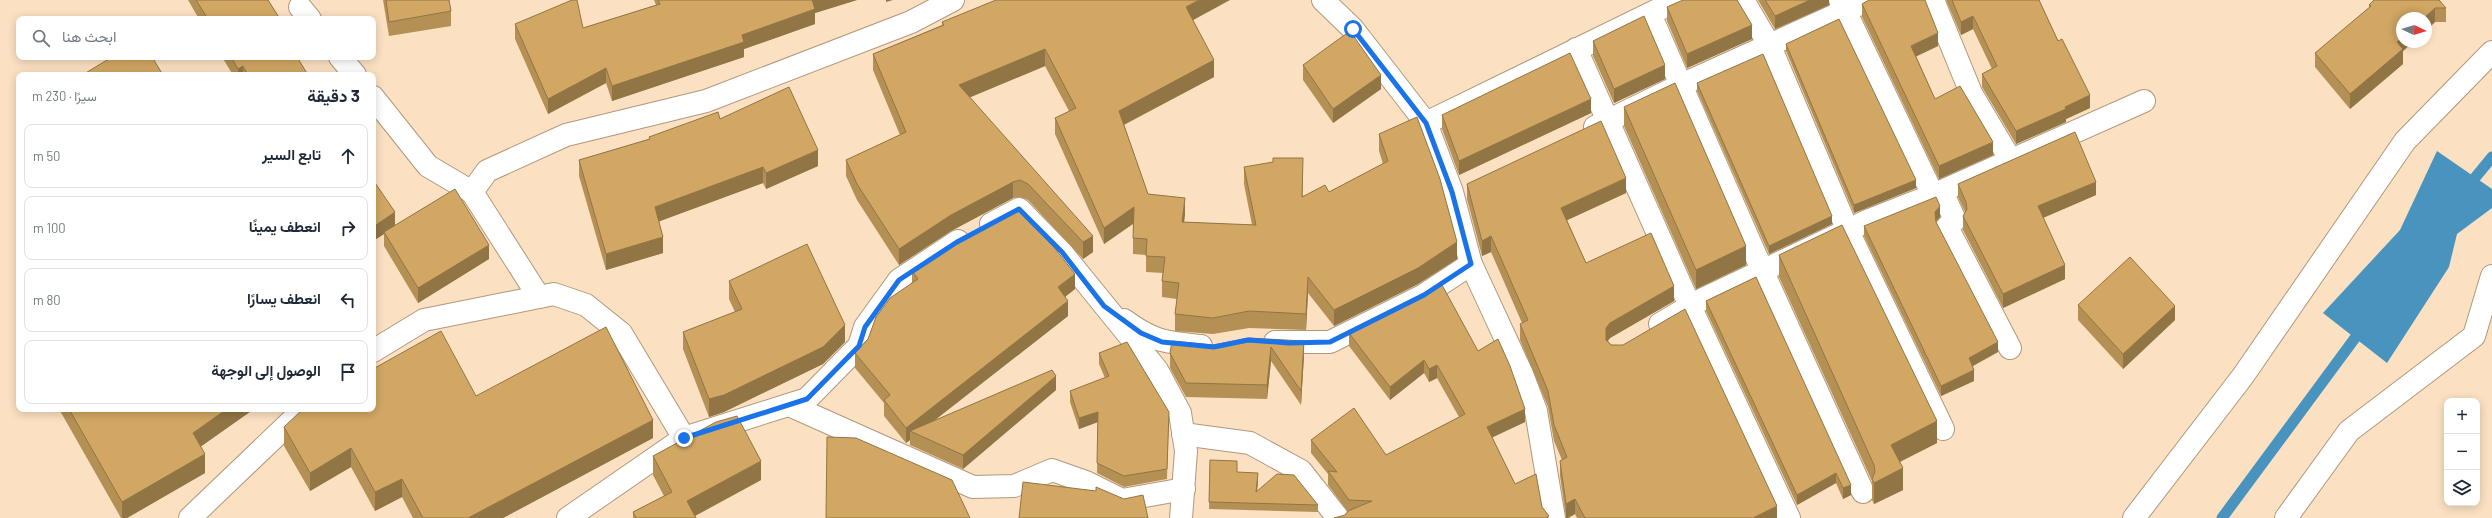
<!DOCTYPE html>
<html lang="ar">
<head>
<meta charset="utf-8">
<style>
	:root { --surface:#fff; --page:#f6f6f7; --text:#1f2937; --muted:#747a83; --line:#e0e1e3 }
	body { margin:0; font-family:Barlow,Vazirmatn,sans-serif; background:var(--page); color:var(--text); direction:rtl }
	.controls { position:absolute; right:12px; bottom:12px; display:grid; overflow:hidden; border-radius:8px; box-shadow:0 2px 10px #0003 }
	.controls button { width:36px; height:36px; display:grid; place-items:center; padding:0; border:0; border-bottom:1px solid var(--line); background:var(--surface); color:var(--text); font:20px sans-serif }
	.compass { position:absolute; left:2396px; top:12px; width:36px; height:36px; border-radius:50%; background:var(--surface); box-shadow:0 2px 10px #0003; rotate:94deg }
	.stop { position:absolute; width:12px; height:12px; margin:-9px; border:3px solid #1a73e8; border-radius:50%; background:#fff }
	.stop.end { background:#1a73e8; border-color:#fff; box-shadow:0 1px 4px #0008 }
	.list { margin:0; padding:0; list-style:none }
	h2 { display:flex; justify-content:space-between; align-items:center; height:52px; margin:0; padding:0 16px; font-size:17px }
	h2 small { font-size:13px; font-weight:400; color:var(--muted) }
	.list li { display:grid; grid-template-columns:26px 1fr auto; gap:12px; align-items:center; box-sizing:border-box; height:64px; margin:0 8px 8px; padding:0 8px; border:1px solid var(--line); border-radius:8px }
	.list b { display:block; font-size:15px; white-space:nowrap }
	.list em { font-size:13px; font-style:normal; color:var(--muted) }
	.icon { flex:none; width:22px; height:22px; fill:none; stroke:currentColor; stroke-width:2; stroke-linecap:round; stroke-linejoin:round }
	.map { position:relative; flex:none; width:2492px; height:518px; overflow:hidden; direction:ltr }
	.search { position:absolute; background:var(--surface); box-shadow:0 2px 10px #0003; left:16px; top:16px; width:360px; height:44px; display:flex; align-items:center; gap:10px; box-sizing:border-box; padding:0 14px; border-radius:8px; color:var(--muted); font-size:15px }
	.panel { position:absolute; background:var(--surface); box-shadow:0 2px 10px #0003; left:16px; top:72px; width:360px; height:340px; border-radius:8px; direction:rtl }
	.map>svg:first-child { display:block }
	.water { fill:#4994bf }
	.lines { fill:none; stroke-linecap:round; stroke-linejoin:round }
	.stream { stroke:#4994bf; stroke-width:11 }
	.minor-casing { stroke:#b1987b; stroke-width:24 }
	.minor { stroke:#fff; stroke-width:22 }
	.wall { fill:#b49055 }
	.shaded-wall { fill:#927545 }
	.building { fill:#d1a763; stroke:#927545 }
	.route { stroke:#1a73e8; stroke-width:5 }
</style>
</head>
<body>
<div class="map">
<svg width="2492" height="518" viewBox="0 0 2492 518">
	<rect width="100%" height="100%" fill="#fbe1c2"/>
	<path class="water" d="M 2437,151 L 2492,189 L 2492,208 L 2457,234 L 2449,267 L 2387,363 L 2323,313 L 2400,230 Z"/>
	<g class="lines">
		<g class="stream">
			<path d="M 2474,179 L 2492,157"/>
			<path d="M 2222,518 L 2355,338"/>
		</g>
		<g class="minor-casing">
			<g id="minor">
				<path d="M 1323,0 L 1353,29 L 1426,123 L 1452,192 L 1471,264 L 1522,374 L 1536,411 L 1554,518"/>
				<path d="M 1743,0 L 1770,46 L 1848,231 L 1943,429"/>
				<path d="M 1840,0 L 1933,195 L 1944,196 L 1955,220 L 1947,227 L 2010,348"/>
				<path d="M 1933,0 L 1971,93 L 2010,159"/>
				<path d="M 300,7 L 310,19"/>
				<path d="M 1650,14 L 1763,272 L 1863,492"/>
				<path d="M 1576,49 L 1690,306 L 1789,518"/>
				<path d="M 340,57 L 355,75"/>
				<path d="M 373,97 L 428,166 L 472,192 L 487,171 L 566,135 L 706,101 L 911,22 L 953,0"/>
				<path d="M 1426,123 L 1678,0"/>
				<path d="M 1595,127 L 1681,85 L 1869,0"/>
				<path d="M 472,192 L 539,297"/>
				<path d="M 991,224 L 1019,209 L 1062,253 L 1157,370 L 1180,413 L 1186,451 L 1181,518"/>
				<path d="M 1124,320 C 1154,342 1165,342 1201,346"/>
				<path d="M 1660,324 L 1699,301 L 1867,221 L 1933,195 L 2144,101"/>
				<path d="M 1275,342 L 1330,342 L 1424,295 L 1471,264"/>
				<path d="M 373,351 L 424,320 L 554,294 L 586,305 L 621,333 L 684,438 L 807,399 L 859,346 L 865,327 L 899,280 L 958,241"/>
				<path d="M 789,405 L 973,487 L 1014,486 L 1052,470 L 1086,482 L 1122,500 L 1184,489"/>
				<path d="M 1183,434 L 1250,443 L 1301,471 L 1338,518"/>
				<path d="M 190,518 L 304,409"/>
				<path d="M 568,518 L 678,442"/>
				<path d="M 2134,518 L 2243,376 L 2405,141 L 2492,52"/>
				<path d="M 2286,518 L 2349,431 L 2474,336 L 2492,276"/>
			</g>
		</g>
		<use href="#minor" class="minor"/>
	</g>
	<g class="wall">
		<path d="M 188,0 L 268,0 L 280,19 L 199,19 Z"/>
		<path d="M 383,0 L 449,0 L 451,11 L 451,26 L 389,36 Z"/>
		<path d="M 654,0 L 857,0 L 815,13 L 815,24 L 744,49 L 744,57 L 612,101 L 606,83 L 548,114 L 515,39 L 515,24 L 583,28 L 656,5 Z"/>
		<path d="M 1758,0 L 1829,0 L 1829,5 L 1775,29 Z"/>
		<path d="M 1946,0 L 2039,0 L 2090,108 L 2066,119 L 2066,122 L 2016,144 L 1982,87 L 1982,74 L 1992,69 L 1973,29 L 1961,35 Z"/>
		<path d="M 1862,4 L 1938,46 L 1916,56 L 1935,99 L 1993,155 L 1939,179 L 1862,17 Z"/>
		<path d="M 2369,5 L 2446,8 L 2446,22 L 2435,22 L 2402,42 L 2413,42 L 2403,51 L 2403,64 L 2350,109 L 2315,67 L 2315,53 L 2369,8 Z"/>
		<path d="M 1667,7 L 1752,39 L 1687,68 L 1667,21 Z"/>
		<path d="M 1192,20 L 1214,77 L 1124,125 L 1148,194 L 1185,214 L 1184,222 L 1252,225 L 1244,184 L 1244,167 L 1303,175 L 1302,196 L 1329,192 L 1383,164 L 1379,151 L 1379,134 L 1457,259 L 1418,284 L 1334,326 L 1308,293 L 1306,330 L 1249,328 L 1213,334 L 1175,331 L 1175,314 L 1177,299 L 1162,297 L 1162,281 L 1163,273 L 1146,272 L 1146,255 L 1133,254 L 1133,224 L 1104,244 L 1055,134 L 1055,118 L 1069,111 L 1045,66 L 970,97 L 1093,252 L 1083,259 L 1028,200 L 1020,197 L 1013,198 L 951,231 L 899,265 L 857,200 L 846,176 L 846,160 L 900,135 L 873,70 L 873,54 L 942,25 L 942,22 Z"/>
		<path d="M 1593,41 L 1665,79 L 1614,103 L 1593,56 Z"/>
		<path d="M 1786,44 L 1916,188 L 1854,213 L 1786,51 Z"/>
		<path d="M 222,57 L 297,57 L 308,75 L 233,75 Z"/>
		<path d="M 1303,65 L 1381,89 L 1333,123 L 1303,80 Z"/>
		<path d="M 1697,83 L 1832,224 L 1769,254 L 1697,91 Z"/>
		<path d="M 1624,107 L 1746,265 L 1696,289 L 1624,126 Z"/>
		<path d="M 1591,113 L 1459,175 L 1442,129 L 1442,115 Z"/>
		<path d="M 720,119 L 818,166 L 766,189 L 763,183 L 659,221 L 663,253 L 606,270 L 579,176 L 579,160 L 649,139 L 649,137 Z"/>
		<path d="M 373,180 L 395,225 L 489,259 L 418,303 L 384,246 L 384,234 L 373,241 Z"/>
		<path d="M 1467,184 L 1626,193 L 1567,220 L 1586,263 L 1674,301 L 1610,338 L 1608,341 L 1777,518 L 1577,518 L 1575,514 L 1568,518 L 1566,518 L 1560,476 L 1560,461 L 1562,460 L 1554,441 L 1548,407 L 1520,340 L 1520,324 L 1522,323 L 1491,252 L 1482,256 L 1467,199 Z"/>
		<path d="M 1958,184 L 2096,195 L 2043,218 L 2065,279 L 2003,308 L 1963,230 L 1963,216 L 1965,212 L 1958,197 Z"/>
		<path d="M 1940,217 L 1936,222 L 1998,352 L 1973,366 L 1974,381 L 1941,396 L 1864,236 L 1864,226 Z"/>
		<path d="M 1779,255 L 1937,443 L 1900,462 L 1903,490 L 1874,504 L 1872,500 L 1872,481 L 1779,277 Z"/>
		<path d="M 912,271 L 1075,289 L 1065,297 L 1068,316 L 935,420 L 1056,390 L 963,469 L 910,445 L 910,440 L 906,443 L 884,416 L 884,403 L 855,368 L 855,353 L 868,339 L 912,282 Z"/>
		<path d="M 1756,277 L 1851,495 L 1843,499 L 1836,483 L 1797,505 L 1706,311 L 1706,301 Z"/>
		<path d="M 729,281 L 845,342 L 823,364 L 724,412 L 709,417 L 683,349 L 683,332 L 735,312 L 729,299 Z"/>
		<path d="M 2078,305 L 2175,320 L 2123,369 L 2078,320 Z"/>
		<path d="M 1349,333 L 1478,351 L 1525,422 L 1492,437 L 1515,484 L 1542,507 L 1549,518 L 1345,515 L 1348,512 L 1328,485 L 1328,474 L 1311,453 L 1311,440 L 1386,455 L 1459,417 L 1437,378 L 1429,382 L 1424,373 L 1390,400 L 1349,346 Z"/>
		<path d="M 1249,338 L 1304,355 L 1301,405 L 1271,361 L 1267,399 L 1186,397 L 1170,368 L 1170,353 Z"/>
		<path d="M 1099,353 L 1169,412 L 1167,479 L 1124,487 L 1097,473 L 1098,422 L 1079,429 L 1070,402 L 1070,391 L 1105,378 L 1099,364 Z"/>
		<path d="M 476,396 L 653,438 L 503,518 L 413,518 L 402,497 L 375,511 L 351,467 L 310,491 L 284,446 L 284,427 Z"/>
		<path d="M 59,409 L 254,409 L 200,447 L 205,473 L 127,518 L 121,518 Z"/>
		<path d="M 653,456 L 761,480 L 695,516 L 696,518 L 633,518 L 633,512 L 664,496 L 653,475 Z"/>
		<path d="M 1210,460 L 1258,481 L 1257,491 L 1318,505 L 1318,512 L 1209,509 Z"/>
	</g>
	<g class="shaded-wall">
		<path d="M 812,0 L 857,0 L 815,13 L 815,24 L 744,49 L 744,57 L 612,101 L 612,86 L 742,35 Z"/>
		<path d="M 886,0 L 893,0 L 886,2 Z"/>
		<path d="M 1199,0 L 1230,0 L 1186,24 L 1186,7 Z"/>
		<path d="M 1810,0 L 1829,0 L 1829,5 L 1775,29 L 1775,16 Z"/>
		<path d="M 2435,8 L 2435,22 L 2426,31 L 2426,18 L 2424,18 Z"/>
		<path d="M 1973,16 L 1973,29 L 1961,35 L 1961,22 Z"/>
		<path d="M 1752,25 L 1752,39 L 1687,68 L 1687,54 Z"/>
		<path d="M 1938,33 L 1938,46 L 1911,59 L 1911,46 Z"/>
		<path d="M 2402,38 L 2402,42 L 2413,42 L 2403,51 L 2403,64 L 2350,109 L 2350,94 L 2397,42 Z"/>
		<path d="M 1045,49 L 1045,66 L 959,102 L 959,85 Z"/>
		<path d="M 1214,60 L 1214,77 L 1119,127 L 1119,111 Z"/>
		<path d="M 1665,65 L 1665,79 L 1614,103 L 1614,89 Z"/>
		<path d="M 243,66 L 243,75 L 238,75 L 238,69 Z"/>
		<path d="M 606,68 L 606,83 L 548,114 L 548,99 Z"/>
		<path d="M 1381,75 L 1381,89 L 1333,123 L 1333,109 Z"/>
		<path d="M 2090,95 L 2090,108 L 2066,119 L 2066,122 L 2016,144 L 2016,131 Z"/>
		<path d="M 1591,99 L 1591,113 L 1459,175 L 1459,161 Z"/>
		<path d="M 1993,142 L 1993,155 L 1939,179 L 1939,166 Z"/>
		<path d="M 818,150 L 818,166 L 766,189 L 766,173 Z"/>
		<path d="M 1303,158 L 1303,175 L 1302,213 L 1302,197 Z"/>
		<path d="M 763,167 L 763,183 L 655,223 L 655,207 Z"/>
		<path d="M 1626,178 L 1626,193 L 1561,223 L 1561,208 Z"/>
		<path d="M 1916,180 L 1916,188 L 1854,213 L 1854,205 Z"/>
		<path d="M 1013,182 L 1013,198 L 951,231 L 899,265 L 899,249 L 951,215 Z"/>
		<path d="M 2096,182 L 2096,195 L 2038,220 L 2038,206 Z"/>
		<path d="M 1185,198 L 1185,214 L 1182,239 L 1182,222 Z"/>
		<path d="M 1940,206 L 1940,217 L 1935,222 L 1935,212 Z"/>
		<path d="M 1134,207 L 1134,223 L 1104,244 L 1104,228 Z"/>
		<path d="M 395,212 L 395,226 L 384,232 L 384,234 L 373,241 L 373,227 Z"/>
		<path d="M 1832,216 L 1832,224 L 1769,254 L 1769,246 Z"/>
		<path d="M 1093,236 L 1093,252 L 1083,259 L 1083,242 Z"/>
		<path d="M 1491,236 L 1491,252 L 1482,256 L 1482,241 Z"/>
		<path d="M 663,237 L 663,253 L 606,270 L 606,254 Z"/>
		<path d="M 1457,242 L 1457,259 L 1418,284 L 1334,326 L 1334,310 Z"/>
		<path d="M 489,245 L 489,259 L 418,303 L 418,288 Z"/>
		<path d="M 1746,246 L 1746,265 L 1696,289 L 1696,270 Z"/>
		<path d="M 2065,265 L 2065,279 L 2003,308 L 2003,294 Z"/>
		<path d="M 1075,274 L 1075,289 L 1058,302 L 1058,287 Z"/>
		<path d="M 1308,277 L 1308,293 L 1306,330 L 1306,314 Z"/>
		<path d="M 1674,286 L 1674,301 L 1610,338 L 1606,343 L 1606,328 L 1610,323 Z"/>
		<path d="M 1068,301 L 1068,316 L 917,434 L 910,431 L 910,440 L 906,443 L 906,428 Z"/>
		<path d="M 2175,306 L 2175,320 L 2123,369 L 2123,354 Z"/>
		<path d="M 845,325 L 845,342 L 823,364 L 724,412 L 709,417 L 709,399 Z"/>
		<path d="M 1304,341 L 1304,355 L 1301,405 L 1301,391 Z"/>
		<path d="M 1998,342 L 1998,352 L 1969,368 L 1969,358 Z"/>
		<path d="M 1271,347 L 1271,361 L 1267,399 L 1267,385 Z"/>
		<path d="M 1424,360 L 1424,373 L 1390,400 L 1390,387 Z"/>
		<path d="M 1437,365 L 1437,378 L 1429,382 L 1429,369 Z"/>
		<path d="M 1974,370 L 1974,381 L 1941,396 L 1941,386 Z"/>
		<path d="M 1056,376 L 1056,390 L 963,469 L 963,455 Z"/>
		<path d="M 227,409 L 254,409 L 193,452 L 193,433 Z"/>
		<path d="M 1525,409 L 1525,422 L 1487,440 L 1487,427 Z"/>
		<path d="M 1098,412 L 1098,422 L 1079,429 L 1079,418 Z"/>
		<path d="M 653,420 L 653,438 L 503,518 L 468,518 Z"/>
		<path d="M 1937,421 L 1937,443 L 1891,466 L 1891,445 Z"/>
		<path d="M 351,448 L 351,467 L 310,491 L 310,473 Z"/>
		<path d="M 205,454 L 205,473 L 127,518 L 122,518 L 122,502 Z"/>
		<path d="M 761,461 L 761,480 L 691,518 L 687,501 Z"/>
		<path d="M 1903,468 L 1903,490 L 1874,504 L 1874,483 Z"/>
		<path d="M 1258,473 L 1258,481 L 1256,500 L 1256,492 Z"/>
		<path d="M 1836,473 L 1836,483 L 1797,505 L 1797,495 Z"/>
		<path d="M 402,479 L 402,497 L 375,511 L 375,492 Z"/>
		<path d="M 1851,485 L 1851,495 L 1843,499 L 1843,488 Z"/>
		<path d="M 1575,499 L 1575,514 L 1568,518 L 1566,518 L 1566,504 Z"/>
		<path d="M 1777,506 L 1777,518 L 1753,518 Z"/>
	</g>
	<g class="building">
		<path d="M 196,0 L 268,0 L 280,19 L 208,19 Z"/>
		<path d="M 386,0 L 449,0 L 451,11 L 389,22 Z"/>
		<path d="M 572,0 L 577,0 L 583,28 L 660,4 L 658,0 L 812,0 L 815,9 L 742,35 L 744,42 L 612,86 L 606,68 L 548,99 L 515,24 Z"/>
		<path d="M 996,0 L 1199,0 L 1186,7 L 1214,60 L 1119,111 L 1148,194 L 1185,198 L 1182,222 L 1256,225 L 1244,167 L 1273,162 L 1273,158 L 1303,158 L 1302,197 L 1325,185 L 1329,192 L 1388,161 L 1379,134 L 1417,117 L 1440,179 L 1457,242 L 1418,268 L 1334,310 L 1308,277 L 1306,314 L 1249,311 L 1213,318 L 1175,314 L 1179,283 L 1162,281 L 1165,257 L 1146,256 L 1147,239 L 1133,238 L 1134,207 L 1104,228 L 1055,118 L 1076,108 L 1045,49 L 959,85 L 1093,236 L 1083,242 L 1028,184 L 1020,180 L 1013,182 L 951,215 L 899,249 L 857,184 L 846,160 L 906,132 L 873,54 L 944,25 L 942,22 Z"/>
		<path d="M 1683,0 L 1737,0 L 1752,25 L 1687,54 L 1667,7 Z"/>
		<path d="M 1765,0 L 1810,0 L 1775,16 Z"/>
		<path d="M 1869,0 L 1925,0 L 1938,33 L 1911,46 L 1935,99 L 1960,86 L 1993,142 L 1939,166 L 1862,4 Z"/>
		<path d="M 1952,0 L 2039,0 L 2058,41 L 2062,39 L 2090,95 L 2065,107 L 2066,109 L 2016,131 L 1982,74 L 1997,66 L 1973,16 L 1961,22 Z"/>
		<path d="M 2374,0 L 2439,0 L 2446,8 L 2435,8 L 2424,18 L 2402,18 L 2402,38 L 2397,42 L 2403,49 L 2350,94 L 2315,53 L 2371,6 L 2369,5 Z"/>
		<path d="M 1644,16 L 1665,65 L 1614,89 L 1593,41 Z"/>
		<path d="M 1839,19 L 1916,180 L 1854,205 L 1786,44 Z"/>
		<path d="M 1350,31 L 1381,75 L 1333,109 L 1303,65 Z"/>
		<path d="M 1570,53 L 1591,99 L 1459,161 L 1442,115 Z"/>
		<path d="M 1763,54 L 1832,216 L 1769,246 L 1697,83 Z"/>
		<path d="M 112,57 L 152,57 L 163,75 L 85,75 L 84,74 Z"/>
		<path d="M 231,57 L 297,57 L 308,75 L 248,75 L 243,66 L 238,69 Z"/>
		<path d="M 1675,83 L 1746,246 L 1696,270 L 1624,107 Z"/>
		<path d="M 789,87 L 818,150 L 766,173 L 763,167 L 655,207 L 663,237 L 606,254 L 579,160 L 650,139 L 649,137 L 718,112 L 720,119 Z"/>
		<path d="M 1601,121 L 1626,178 L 1561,208 L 1586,263 L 1651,233 L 1674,286 L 1610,323 L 1606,328 L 1606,340 L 1611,345 L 1623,345 L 1685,309 L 1777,506 L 1753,518 L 1585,518 L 1575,499 L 1566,504 L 1560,461 L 1567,457 L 1554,425 L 1548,391 L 1520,324 L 1528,320 L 1491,236 L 1482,241 L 1467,184 Z"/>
		<path d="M 2075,132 L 2096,182 L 2038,206 L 2065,265 L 2003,294 L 1963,216 L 1967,209 L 1966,202 L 1958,184 Z"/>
		<path d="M 373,180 L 395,212 L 373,227 Z"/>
		<path d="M 455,189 L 489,245 L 418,288 L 384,232 Z"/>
		<path d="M 1936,197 L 1940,206 L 1935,212 L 1936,222 L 1998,342 L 1969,358 L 1974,370 L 1941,386 L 1864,226 Z"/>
		<path d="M 1017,209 L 1053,246 L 1075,274 L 1058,287 L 1068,301 L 906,428 L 884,400 L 890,395 L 855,353 L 868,339 L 876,317 L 890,298 L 918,279 L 912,271 L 963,238 Z"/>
		<path d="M 1842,225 L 1937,421 L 1891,445 L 1903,468 L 1874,483 L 1872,479 L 1875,472 L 1874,465 L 1779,255 Z"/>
		<path d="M 807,244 L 845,325 L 823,347 L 724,395 L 709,399 L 683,332 L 742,309 L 729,281 Z"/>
		<path d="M 2130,257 L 2175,306 L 2123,354 L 2078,305 Z"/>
		<path d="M 1756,277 L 1851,485 L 1843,488 L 1836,473 L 1797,495 L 1706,301 Z"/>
		<path d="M 1442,285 L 1478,351 L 1498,339 L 1510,366 L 1525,409 L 1487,427 L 1515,484 L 1536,474 L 1542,507 L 1549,516 L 1545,518 L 1334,518 L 1345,515 L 1348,511 L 1372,501 L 1349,500 L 1328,471 L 1337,472 L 1311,440 L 1354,408 L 1386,455 L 1465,414 L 1437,365 L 1429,369 L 1424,360 L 1390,387 L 1349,333 Z"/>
		<path d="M 606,327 L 653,420 L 468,518 L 423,518 L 402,479 L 375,492 L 351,448 L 310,473 L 284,427 L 303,409 L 373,409 L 373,369 L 441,331 L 476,396 Z"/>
		<path d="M 1249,338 L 1304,341 L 1301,391 L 1271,347 L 1267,385 L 1186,383 L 1170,353 L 1172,341 L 1213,345 Z"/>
		<path d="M 1127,342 L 1169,412 L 1167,469 L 1124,476 L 1097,463 L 1098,412 L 1079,418 L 1070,391 L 1109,376 L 1099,353 Z"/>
		<path d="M 1052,370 L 1056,376 L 963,455 L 910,431 Z"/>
		<path d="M 69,409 L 227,409 L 193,433 L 205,454 L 122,502 Z"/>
		<path d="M 737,416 L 761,461 L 687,501 L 696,518 L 636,518 L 633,512 L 672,492 L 653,456 L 716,422 Z"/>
		<path d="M 827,437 L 856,438 L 952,480 L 970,518 L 826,518 Z"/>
		<path d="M 1210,460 L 1237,461 L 1237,472 L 1258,473 L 1256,492 L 1277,474 L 1294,475 L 1318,505 L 1209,502 Z"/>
		<path d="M 1023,482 L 1096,491 L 1096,487 L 1124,499 L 1143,495 L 1148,518 L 1019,518 Z"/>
	</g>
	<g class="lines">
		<path class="route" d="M 684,438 L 807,399 L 859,346 L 865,327 L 899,280 L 957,242 L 1019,209 L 1062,252 L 1104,306 L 1141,333 L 1162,342 L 1214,347 L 1248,340 L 1289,343 L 1330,342 L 1424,295 L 1471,264 L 1452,192 L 1426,123 L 1353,29"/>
	</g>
</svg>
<div class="controls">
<button>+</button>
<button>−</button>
<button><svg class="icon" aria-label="layers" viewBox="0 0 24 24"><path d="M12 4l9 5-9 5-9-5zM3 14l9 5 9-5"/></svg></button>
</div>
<svg class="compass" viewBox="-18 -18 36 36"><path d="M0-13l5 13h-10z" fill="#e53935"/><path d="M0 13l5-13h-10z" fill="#747a83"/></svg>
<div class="stop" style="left:1353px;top:29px"></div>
<div class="stop end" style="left:684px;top:438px"></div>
<div class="search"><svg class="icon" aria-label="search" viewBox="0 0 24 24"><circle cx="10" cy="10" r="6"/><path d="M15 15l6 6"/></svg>ابحث هنا</div>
<section class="panel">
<h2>3 دقيقة<small>سيرًا · 230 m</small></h2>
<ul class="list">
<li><svg class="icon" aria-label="ahead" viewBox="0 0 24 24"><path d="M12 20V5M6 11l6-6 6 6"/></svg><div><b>تابع السير</b></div><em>50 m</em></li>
<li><svg class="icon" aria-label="right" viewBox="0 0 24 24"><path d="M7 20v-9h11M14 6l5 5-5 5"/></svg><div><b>انعطف يمينًا</b></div><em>100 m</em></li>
<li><svg class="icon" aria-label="left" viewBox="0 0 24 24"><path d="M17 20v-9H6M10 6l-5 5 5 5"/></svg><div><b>انعطف يسارًا</b></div><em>80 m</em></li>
<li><svg class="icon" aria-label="arrive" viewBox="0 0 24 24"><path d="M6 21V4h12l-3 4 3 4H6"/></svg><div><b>الوصول إلى الوجهة</b></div></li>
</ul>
</section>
</div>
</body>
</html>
